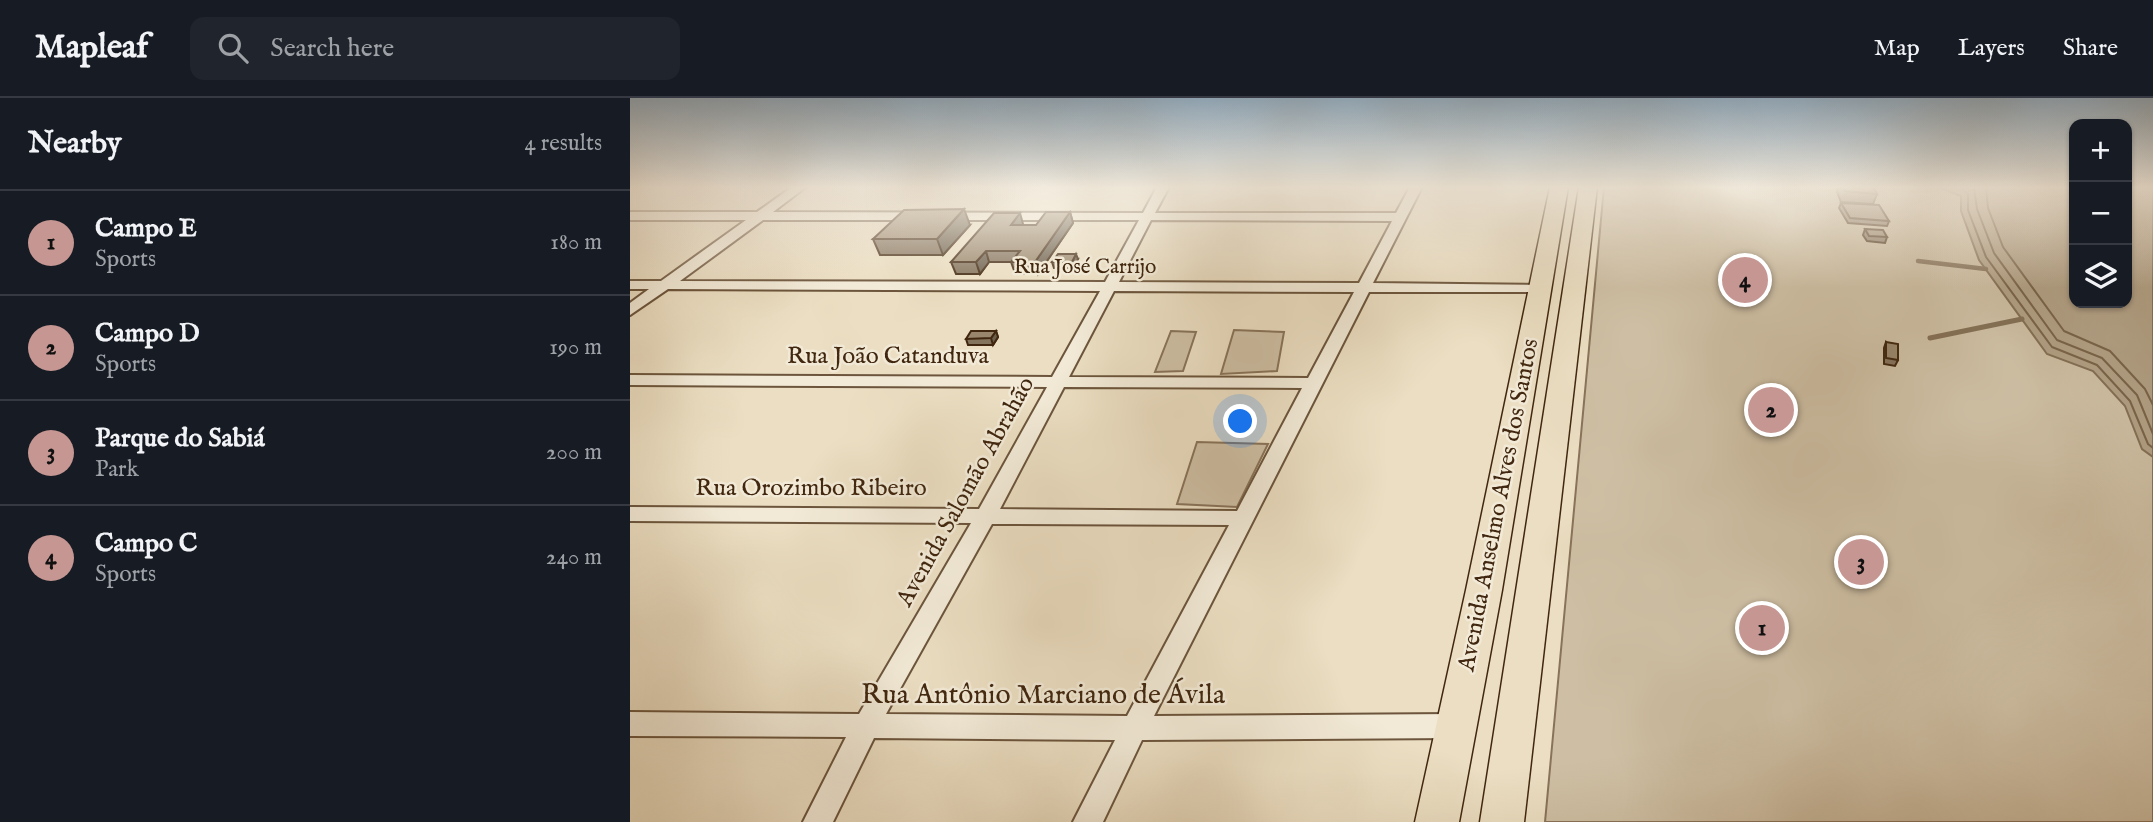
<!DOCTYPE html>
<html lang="en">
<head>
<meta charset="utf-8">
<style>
	:root { --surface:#171b24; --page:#20242c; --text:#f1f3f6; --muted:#9ea1a6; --line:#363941; --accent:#c59692 }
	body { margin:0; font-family:"IM FELL English",serif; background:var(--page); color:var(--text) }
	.controls { position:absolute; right:21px; top:21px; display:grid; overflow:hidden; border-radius:14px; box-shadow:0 2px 5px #0004 }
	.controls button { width:63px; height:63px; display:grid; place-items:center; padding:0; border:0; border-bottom:2px solid var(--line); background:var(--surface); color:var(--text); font:35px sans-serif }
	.you { position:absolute; left:611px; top:324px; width:24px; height:24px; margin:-18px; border:5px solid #fff; border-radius:50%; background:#1a73e8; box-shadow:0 0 0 10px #1a73e833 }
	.badge { display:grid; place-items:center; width:46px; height:46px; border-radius:50%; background:var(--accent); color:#111; font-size:23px; font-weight:700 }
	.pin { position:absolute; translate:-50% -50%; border:4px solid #fff; box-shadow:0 2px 7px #0006 }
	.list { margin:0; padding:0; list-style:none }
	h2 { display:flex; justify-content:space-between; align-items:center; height:91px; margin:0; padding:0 28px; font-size:30px }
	h2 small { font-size:23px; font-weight:400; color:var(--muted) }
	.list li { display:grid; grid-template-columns:46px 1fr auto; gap:21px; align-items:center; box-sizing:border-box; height:105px; padding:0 28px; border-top:2px solid var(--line) }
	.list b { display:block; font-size:26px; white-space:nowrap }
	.list p { margin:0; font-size:23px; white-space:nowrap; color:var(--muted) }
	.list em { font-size:23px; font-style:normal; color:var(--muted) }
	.icon { flex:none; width:38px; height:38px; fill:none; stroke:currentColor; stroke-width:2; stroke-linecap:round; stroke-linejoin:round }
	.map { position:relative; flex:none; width:1523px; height:724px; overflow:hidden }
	header { display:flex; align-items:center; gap:42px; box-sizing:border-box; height:98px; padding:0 35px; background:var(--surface); border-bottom:2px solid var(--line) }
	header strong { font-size:33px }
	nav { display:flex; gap:38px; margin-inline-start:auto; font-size:24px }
	.search { width:490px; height:63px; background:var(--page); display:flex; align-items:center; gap:18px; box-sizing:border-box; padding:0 24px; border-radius:14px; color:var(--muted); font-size:26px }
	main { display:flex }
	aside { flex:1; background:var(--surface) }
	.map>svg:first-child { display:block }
	.green { fill:#cebfa4; stroke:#88735a; stroke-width:2 }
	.water { fill:#b1a085; stroke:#847056; stroke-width:2 }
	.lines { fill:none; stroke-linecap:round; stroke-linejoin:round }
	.shore { stroke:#79644a; stroke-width:2 }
	.stream-far1 { stroke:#847056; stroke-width:4.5 }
	.stream { stroke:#847056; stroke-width:5 }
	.minor-casing { stroke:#6c553c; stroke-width:4 }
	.primary-casing { stroke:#41270f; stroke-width:3 }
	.minor { fill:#f2ead7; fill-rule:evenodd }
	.primary { fill:#ebdec2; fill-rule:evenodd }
	.wall { fill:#84735d; stroke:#41270f; stroke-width:2 }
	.shaded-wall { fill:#6b5e4c; stroke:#41270f; stroke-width:2 }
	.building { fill:#99866c; stroke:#41270f; stroke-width:2 }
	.labels { text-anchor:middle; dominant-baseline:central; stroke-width:5; stroke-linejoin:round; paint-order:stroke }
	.far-street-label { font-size:21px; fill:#41270f; stroke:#f2ead7 }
	.street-label { font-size:24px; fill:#41270f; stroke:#f2ead7 }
	.near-street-label { font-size:28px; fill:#41270f; stroke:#f2ead7 }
</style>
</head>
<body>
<header>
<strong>Mapleaf</strong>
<div class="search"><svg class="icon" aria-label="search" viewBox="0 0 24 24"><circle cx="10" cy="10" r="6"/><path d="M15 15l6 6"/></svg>Search here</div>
<nav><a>Map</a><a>Layers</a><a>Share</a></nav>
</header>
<main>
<aside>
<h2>Nearby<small>4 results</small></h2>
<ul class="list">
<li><span class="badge">1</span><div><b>Campo E</b><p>Sports</p></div><em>180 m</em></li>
<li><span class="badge">2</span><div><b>Campo D</b><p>Sports</p></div><em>190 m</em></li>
<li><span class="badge">3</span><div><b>Parque do Sabiá</b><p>Park</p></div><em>200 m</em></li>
<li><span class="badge">4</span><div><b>Campo C</b><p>Sports</p></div><em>240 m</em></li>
</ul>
</aside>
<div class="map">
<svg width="1523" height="724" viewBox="0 0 1523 724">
	<rect width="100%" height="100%" fill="#ebdec2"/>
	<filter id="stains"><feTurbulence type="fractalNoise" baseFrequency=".00286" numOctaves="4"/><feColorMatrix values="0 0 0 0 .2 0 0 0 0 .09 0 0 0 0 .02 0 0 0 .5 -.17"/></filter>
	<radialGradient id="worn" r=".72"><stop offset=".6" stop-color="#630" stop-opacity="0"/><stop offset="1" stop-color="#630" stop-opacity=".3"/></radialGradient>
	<g class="green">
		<path d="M 974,89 L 1444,89 L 1444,205 L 1497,205 L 1497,89 L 1523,89 L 1523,724 L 915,724 Z"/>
		<path d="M 604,232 L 654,234 L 647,273 L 591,276 Z"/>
		<path d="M 541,233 L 566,234 L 553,273 L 525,274 Z"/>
		<path d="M 567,344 L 638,346 L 607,409 L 547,406 Z"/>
	</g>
	<path class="water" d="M 1308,89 L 1444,89 L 1444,205 L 1497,205 L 1497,89 L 1523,89 L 1523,359 L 1512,351 L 1495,308 L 1463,273 L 1417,256 L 1349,162 L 1331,113 L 1331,98 Z"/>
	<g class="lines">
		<g class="shore">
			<path d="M 1330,89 L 1338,96 L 1338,112 L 1356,159 L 1422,249 L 1467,267 L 1500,303 L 1518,346 L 1523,350"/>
			<path d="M 1344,89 L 1347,111 L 1364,155 L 1427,242 L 1472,260 L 1507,297 L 1523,336"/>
			<path d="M 1356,89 L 1358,110 L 1373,149 L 1434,233 L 1480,253 L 1515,291 L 1523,307"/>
		</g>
		<path class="stream-far1" d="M 1288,163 L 1356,171"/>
		<path class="stream" d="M 1300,240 L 1392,221"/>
		<g class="minor-casing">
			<path id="minor" d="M 162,89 L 176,89 L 143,114 L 513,115 L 527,89 L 539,89 L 525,115 L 766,115 L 780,89 L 792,89 L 743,185 L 915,187 L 917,190 L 910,194 L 739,194 L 524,618 L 825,616 L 834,620 L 838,628 L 834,636 L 825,640 L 512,642 L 473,724 L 443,724 L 485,642 L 244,640 L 203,724 L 173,724 L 216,639 L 0,638 L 0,614 L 229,616 L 341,425 L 0,423 L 0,409 L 349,411 L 417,289 L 0,287 L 0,277 L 422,279 L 470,193 L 38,191 L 0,217 L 0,205 L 19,191 L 0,191 L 0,183 L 31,183 L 116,122 L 0,122 L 0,114 L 127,114 ZM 133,122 L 509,122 L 475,184 L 50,183 ZM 521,122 L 762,123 L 729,185 L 489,184 ZM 484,193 L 724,194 L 678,280 L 439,279 ZM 434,289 L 672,290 L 607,413 L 370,411 ZM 362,426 L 599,427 L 497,618 L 256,616 Z"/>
		</g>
		<g class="primary-casing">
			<g id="primary">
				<path d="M 920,89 L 938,89 L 872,492 L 829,724 L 785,724 L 836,492 Z"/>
				<path d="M 949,89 L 967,89 L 894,724 L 850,724 Z"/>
			</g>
		</g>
		<use href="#minor" class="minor"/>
		<use href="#primary" class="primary"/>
	</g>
	<g class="wall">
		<path d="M 1208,89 L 1243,89 L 1247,96 L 1243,106 L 1211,104 L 1207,94 Z"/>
		<path d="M 1211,105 L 1259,123 L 1257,128 L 1218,125 L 1209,110 Z"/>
		<path d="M 440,114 L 443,125 L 408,176 L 385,175 L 381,164 L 359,164 L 350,176 L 326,176 L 321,164 L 393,126 L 392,127 L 406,127 Z"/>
		<path d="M 340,127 L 313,157 L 250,157 L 243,141 Z"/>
		<path d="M 1235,131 L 1257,139 L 1255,145 L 1237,143 L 1233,137 Z"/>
		<path d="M 448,161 L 443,170 L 424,170 L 422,164 Z"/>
		<path d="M 366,233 L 368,239 L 363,247 L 338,247 L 336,241 Z"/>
		<path d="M 1256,244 L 1268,262 L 1265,268 L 1254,266 L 1254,250 Z"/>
	</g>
	<g class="shaded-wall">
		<path d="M 334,111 L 340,127 L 313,157 L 307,141 Z"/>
		<path d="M 440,114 L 443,125 L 408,176 L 405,164 Z"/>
		<path d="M 390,115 L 393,126 L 384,138 L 381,127 Z"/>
		<path d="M 356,153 L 359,164 L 350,176 L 346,164 Z"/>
		<path d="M 446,156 L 448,161 L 443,170 L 442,164 Z"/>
		<path d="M 366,233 L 368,239 L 363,247 L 361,240 Z"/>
	</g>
	<g class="building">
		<path d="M 1213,89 L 1243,89 L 1247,96 L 1215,93 Z"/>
		<path d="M 1211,105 L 1249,107 L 1259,123 L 1220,120 Z"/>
		<path d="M 334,111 L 307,141 L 243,141 L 274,112 Z"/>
		<path d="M 416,114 L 440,114 L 405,164 L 381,164 L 390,153 L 356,153 L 346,164 L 321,164 L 364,115 L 390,115 L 381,127 L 406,127 Z"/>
		<path d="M 1235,131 L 1253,132 L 1257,139 L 1239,138 Z"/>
		<path d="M 428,156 L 446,156 L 442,164 L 422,164 Z"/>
		<path d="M 341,233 L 366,233 L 361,240 L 336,241 Z"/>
		<path d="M 1256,244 L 1268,246 L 1268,262 L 1256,260 Z"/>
	</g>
	<linearGradient id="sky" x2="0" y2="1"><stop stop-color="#92acc0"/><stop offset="0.47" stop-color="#f6f0e4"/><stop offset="1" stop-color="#f6f0e4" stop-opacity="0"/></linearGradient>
	<rect width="1523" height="190" fill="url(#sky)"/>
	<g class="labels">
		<g class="far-street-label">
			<text x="455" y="169">Rua José Carrijo</text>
		</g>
		<g class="street-label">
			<text x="258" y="258">Rua João Catanduva</text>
			<text x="181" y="390">Rua Orozimbo Ribeiro</text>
			<text transform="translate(336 394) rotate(-61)">Avenida Salomão Abrahão</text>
			<text transform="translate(869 407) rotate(-79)">Avenida Anselmo Alves dos Santos</text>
		</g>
		<g class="near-street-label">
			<text x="413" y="597">Rua Antônio Marciano de Ávila</text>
		</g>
	</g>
	<rect width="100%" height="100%" filter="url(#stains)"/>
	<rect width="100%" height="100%" fill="url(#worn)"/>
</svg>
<div class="controls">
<button>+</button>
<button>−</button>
<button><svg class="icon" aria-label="layers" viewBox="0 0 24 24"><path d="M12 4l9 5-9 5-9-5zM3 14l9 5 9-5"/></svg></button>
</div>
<div class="you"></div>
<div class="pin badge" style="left:1132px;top:530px">1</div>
<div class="pin badge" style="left:1141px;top:312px">2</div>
<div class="pin badge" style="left:1231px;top:464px">3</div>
<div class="pin badge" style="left:1115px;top:182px">4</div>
</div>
</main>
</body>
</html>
